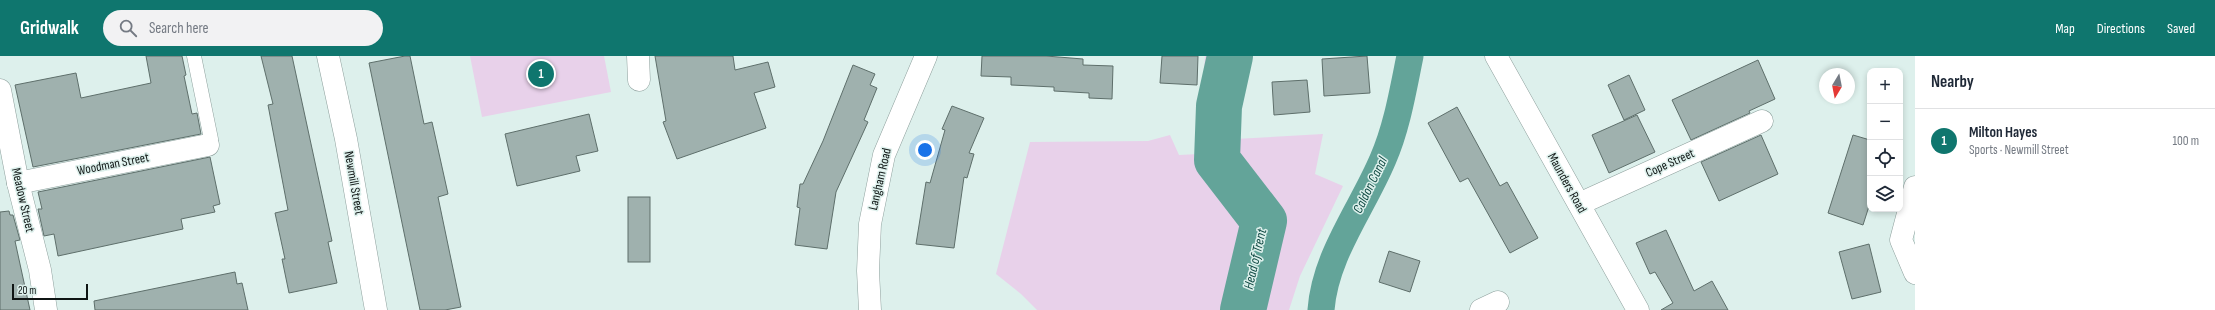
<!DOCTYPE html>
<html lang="en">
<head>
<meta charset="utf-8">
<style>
	:root { --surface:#fff; --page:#f2f2f3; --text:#1f2937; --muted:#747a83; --line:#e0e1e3; --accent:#0f766e }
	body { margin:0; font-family:"Sofia Sans Condensed",sans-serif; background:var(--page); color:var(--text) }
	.controls { position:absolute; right:12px; top:12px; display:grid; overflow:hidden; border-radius:8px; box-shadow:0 2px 6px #0003 }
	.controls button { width:36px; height:36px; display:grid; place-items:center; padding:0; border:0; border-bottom:1px solid var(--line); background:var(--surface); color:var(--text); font:20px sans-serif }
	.compass { position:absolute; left:1819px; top:12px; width:36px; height:36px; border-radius:50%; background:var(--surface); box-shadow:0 2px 6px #0003; rotate:190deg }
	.scale { position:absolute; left:12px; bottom:10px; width:76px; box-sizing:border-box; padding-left:4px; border:2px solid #0f1514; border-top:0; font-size:11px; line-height:14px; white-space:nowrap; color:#0f1514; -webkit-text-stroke:3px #ddf0ec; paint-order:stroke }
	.you { position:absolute; left:925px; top:94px; width:14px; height:14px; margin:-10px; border:3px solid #fff; border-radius:50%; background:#1a73e8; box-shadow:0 0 0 6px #1a73e833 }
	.badge { display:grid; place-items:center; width:26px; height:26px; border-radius:50%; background:var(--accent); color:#fff; font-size:13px; font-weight:700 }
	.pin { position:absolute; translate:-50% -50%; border:2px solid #fff; box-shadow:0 1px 4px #0006 }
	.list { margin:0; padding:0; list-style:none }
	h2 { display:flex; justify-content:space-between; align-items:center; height:52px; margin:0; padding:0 16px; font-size:17px }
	h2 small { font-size:13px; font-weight:400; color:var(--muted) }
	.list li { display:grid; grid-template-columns:26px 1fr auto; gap:12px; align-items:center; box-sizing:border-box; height:64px; padding:0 16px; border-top:1px solid var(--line) }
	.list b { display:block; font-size:15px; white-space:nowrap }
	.list p { margin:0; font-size:13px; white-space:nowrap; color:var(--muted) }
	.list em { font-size:13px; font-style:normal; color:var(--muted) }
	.icon { flex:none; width:22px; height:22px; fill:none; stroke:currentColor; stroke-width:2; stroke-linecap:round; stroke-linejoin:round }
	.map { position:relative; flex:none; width:1915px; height:254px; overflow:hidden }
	header { display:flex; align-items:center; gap:24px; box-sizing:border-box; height:56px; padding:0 20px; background:var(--accent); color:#fff }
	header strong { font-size:19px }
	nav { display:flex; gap:22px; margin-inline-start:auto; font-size:14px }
	.search { width:280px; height:36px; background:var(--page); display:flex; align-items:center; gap:10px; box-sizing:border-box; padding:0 14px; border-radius:22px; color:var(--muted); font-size:15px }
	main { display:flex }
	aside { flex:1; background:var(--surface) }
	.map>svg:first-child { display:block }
	.green { fill:#e8d1ea }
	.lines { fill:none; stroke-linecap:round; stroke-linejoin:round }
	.canal { stroke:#63a499; stroke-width:27 }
	.river { stroke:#63a499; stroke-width:46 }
	.building { fill:#9fb1ae; stroke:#5e6f6b }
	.service-casing { stroke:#8ea09d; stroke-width:15 }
	.minor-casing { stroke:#8ea09d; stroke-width:23 }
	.tertiary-casing { stroke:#8ea09d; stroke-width:23 }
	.service { stroke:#fff; stroke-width:14 }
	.minor { stroke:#fff; stroke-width:22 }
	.tertiary { stroke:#fff; stroke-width:22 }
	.labels { text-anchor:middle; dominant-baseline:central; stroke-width:3; stroke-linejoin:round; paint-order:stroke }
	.street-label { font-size:13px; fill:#0f1514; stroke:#ddf0ec }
	.water-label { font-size:14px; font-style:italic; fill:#104a43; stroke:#ddf0ec }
</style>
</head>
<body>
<header>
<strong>Gridwalk</strong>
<div class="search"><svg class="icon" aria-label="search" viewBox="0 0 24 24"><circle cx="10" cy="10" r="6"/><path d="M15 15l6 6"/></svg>Search here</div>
<nav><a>Map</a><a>Directions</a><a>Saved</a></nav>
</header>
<main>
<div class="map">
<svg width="1915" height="254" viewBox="0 0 1915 254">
	<rect width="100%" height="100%" fill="#ddf0ec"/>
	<g class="green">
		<path d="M 470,0 L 604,0 L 611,36 L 482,61 Z"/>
		<path d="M 1205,0 L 1244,0 L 1235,83 L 1323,78 L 1315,118 L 1343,130 L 1300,220 L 1289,254 L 1037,254 L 1021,238 L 996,218 L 1030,86 L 1148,85 L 1170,79 L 1179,99 L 1199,98 Z"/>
	</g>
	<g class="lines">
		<path class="canal" d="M 1321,254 C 1325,199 1362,153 1383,103 C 1397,71 1403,34 1410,0"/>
		<path class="river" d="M 1230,0 L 1219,50 L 1217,104 L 1264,165 L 1243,254"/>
	</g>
	<g class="building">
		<path d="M 146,0 L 182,0 L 186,19 L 184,20 L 192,58 L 197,57 L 201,78 L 33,111 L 15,29 L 76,17 L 81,42 L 151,27 Z"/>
		<path d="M 261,0 L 292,0 L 332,185 L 328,186 L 337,227 L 289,237 L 282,203 L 285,203 L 275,157 L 288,154 L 268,49 L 273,48 Z"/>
		<path d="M 405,0 L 410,0 L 424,68 L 432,66 L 448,138 L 438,141 L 461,251 L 445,254 L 420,254 L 369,7 Z"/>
		<path d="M 655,0 L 733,0 L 735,14 L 768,6 L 775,31 L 754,37 L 766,72 L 677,103 L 663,66 L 666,65 Z"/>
		<path d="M 982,0 L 1046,0 L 1083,3 L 1083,9 L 1113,10 L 1112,43 L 1089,42 L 1089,37 L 1054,35 L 1054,31 L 1011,29 L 1011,21 L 981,20 Z"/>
		<path d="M 1162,0 L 1198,0 L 1197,29 L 1160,27 Z"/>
		<path d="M 1367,0 L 1370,37 L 1324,40 L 1322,3 Z"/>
		<path d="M 1758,4 L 1775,43 L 1749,55 L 1750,57 L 1691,84 L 1672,44 Z"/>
		<path d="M 853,9 L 875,18 L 870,29 L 877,32 L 864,64 L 868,66 L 836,136 L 827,193 L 795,189 L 800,152 L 797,151 L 800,128 L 803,128 L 823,85 Z"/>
		<path d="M 1629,19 L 1645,54 L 1624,64 L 1608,29 Z"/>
		<path d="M 1307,24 L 1310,56 L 1274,59 L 1272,26 Z"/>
		<path d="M 952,50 L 984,62 L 969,97 L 974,98 L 967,122 L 964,121 L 954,192 L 916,188 L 926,126 L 930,127 L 945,74 L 942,73 Z"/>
		<path d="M 1457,51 L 1500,130 L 1507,126 L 1538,182 L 1510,197 L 1468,122 L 1460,126 L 1428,67 Z"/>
		<path d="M 589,58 L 598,95 L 576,100 L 580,115 L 517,130 L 505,78 Z"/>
		<path d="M 1637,59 L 1655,96 L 1609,117 L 1592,79 Z"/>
		<path d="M 1761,79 L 1778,118 L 1719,145 L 1701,106 Z"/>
		<path d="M 1853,79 L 1870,84 L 1870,147 L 1863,169 L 1828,157 Z"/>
		<path d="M 210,101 L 220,148 L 213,150 L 215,156 L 181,163 L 183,173 L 58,200 L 54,178 L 44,180 L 38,153 L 42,153 L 38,136 Z"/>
		<rect x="628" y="141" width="22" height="65"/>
		<path d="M 9,155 L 10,159 L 13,159 L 20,184 L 15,185 L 30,254 L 0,254 L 0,156 Z"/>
		<path d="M 1666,174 L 1694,235 L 1712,225 L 1728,254 L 1661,254 L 1673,247 L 1655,216 L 1650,218 L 1636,187 Z"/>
		<path d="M 1869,188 L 1881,236 L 1852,243 L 1839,196 Z"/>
		<path d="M 1389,195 L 1420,205 L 1410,236 L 1379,226 Z"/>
		<path d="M 235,216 L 237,228 L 242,227 L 248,254 L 95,254 L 94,245 Z"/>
	</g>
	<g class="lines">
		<g class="service-casing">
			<path id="service" d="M 194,0 L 211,83 L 208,89"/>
		</g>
		<g class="minor-casing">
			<g id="minor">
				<path d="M 328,0 L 346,83 L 376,254"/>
				<path d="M 638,0 L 639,24"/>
				<path d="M 0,34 L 18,127 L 40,214 L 46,254"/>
				<path d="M 18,127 L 208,89"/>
				<path d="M 1915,131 L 1901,184 L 1915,217"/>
				<path d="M 1579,148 L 1762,65"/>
				<path d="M 870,254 L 868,215 L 870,168 L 884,99 L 926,0"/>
				<path d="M 1481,254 L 1498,246"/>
			</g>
		</g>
		<g class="tertiary-casing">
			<path id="tertiary" d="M 1496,0 L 1638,254"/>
		</g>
		<use href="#service" class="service"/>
		<use href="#minor" class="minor"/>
		<use href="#tertiary" class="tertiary"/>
	</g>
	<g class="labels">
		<g class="street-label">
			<text transform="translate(1670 107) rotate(-24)">Cope Street</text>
			<text transform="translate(113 108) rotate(-11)">Woodman Street</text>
			<text transform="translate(880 123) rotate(-77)">Langham Road</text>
			<text transform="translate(354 127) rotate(80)">Newmill Street</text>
			<text transform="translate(1567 127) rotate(61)">Maunders Road</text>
			<text transform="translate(23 144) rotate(77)">Meadow Street</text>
		</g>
		<g class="water-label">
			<text transform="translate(1370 129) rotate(-64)">Caldon Canal</text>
			<text transform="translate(1255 203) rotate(-77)">Head of Trent</text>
		</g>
	</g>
</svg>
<div class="controls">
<button>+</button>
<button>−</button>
<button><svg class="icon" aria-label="locate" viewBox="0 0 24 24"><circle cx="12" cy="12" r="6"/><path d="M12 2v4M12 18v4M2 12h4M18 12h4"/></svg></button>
<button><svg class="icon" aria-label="layers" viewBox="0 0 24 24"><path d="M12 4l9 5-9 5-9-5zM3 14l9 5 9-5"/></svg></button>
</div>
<svg class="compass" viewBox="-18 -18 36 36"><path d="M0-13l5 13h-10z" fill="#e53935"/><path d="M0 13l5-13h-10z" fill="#747a83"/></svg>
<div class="scale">20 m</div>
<div class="you"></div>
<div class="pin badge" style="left:541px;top:18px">1</div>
</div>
<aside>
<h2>Nearby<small></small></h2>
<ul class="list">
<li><span class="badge">1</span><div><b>Milton Hayes</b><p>Sports · Newmill Street</p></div><em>100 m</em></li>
</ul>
</aside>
</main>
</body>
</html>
